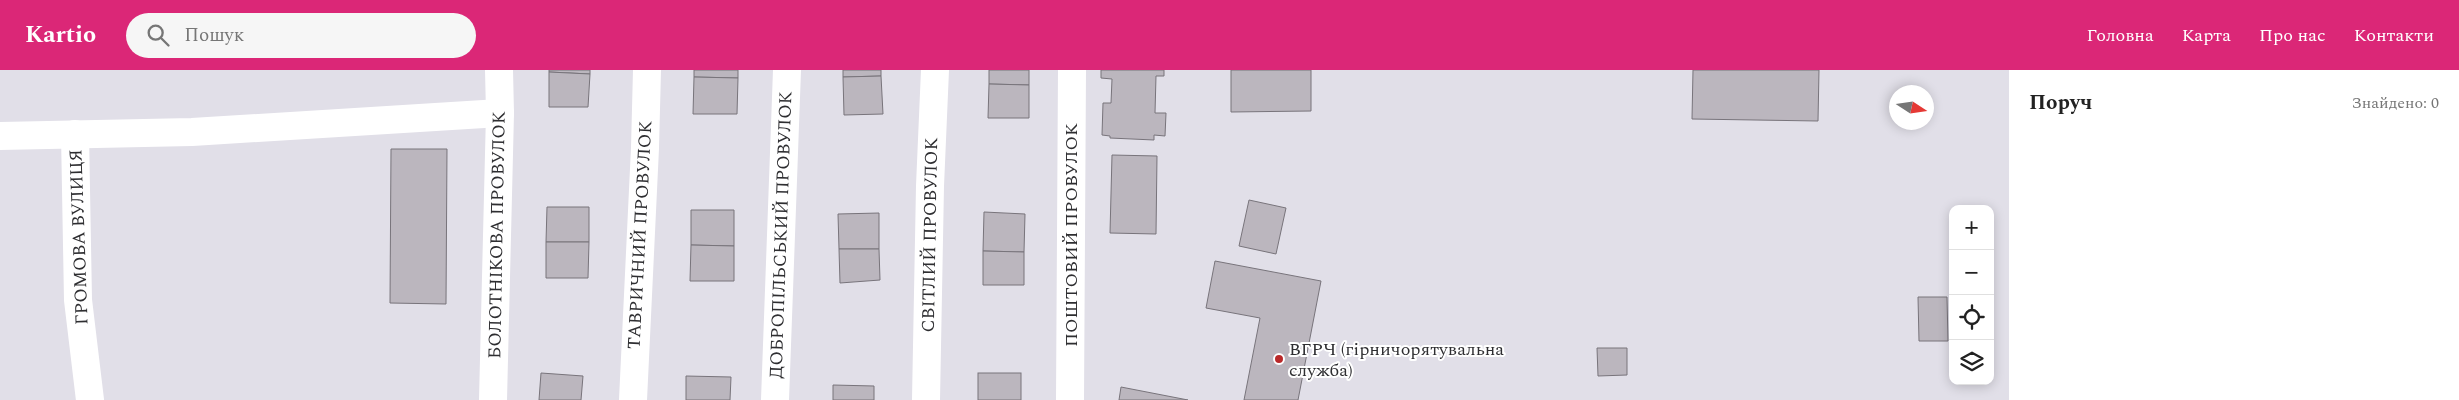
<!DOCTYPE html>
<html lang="uk">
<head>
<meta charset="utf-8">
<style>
	:root { --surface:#fff; --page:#f6f6f6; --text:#222; --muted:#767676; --line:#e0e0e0; --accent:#db2777 }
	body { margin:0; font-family:Spectral,serif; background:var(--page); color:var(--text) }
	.controls { position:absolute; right:15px; bottom:15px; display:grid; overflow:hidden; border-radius:10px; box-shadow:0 2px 12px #0003 }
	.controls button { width:45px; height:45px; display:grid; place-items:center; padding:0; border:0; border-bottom:1px solid var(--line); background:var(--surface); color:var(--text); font:25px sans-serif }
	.compass { position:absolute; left:1889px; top:15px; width:45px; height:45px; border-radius:50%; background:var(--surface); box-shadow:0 2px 12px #0003; rotate:102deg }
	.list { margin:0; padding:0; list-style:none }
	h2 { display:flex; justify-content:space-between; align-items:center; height:65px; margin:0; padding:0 20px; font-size:21px }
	h2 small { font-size:16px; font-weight:400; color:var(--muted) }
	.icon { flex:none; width:28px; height:28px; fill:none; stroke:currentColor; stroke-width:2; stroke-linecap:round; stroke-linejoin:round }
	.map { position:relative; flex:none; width:2009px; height:330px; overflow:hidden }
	header { display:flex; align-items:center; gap:30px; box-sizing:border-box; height:70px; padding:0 25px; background:var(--accent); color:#fff }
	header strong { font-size:24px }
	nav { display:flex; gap:28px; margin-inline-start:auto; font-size:18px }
	.search { width:350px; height:45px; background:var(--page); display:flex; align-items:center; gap:12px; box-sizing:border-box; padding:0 18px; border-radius:28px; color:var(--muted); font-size:19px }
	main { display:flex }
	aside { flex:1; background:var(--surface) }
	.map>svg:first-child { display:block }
	.building { fill:#bbb6be; stroke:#78747b }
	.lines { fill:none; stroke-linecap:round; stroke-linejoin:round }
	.minor { stroke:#fff; stroke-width:28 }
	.secondary { stroke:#fff; stroke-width:28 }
	.poi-dot { fill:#b9292a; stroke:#fff; stroke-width:2 }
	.labels { text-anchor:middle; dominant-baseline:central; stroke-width:4; stroke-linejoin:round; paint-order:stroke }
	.street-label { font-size:18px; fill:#2e2e31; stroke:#fff }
	.poi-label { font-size:18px; fill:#2e2e31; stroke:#fff; text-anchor:start }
</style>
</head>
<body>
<header>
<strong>Kartio</strong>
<div class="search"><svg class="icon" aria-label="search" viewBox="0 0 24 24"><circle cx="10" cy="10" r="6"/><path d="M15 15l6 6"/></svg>Пошук</div>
<nav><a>Головна</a><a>Карта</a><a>Про нас</a><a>Контакти</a></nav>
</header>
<main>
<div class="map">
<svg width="2009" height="330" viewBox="0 0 2009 330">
	<rect width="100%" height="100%" fill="#e1dfe8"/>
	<g class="building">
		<path d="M 549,0 L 590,0 L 590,4 L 549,2 Z"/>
		<path d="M 694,0 L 738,0 L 738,8 L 694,7 Z"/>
		<path d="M 843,0 L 881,0 L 881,6 L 843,7 Z"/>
		<path d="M 989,0 L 1029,0 L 1029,15 L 989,14 Z"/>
		<path d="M 1101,0 L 1164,0 L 1164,6 L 1156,6 L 1155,43 L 1166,43 L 1165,66 L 1154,65 L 1154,70 L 1110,68 L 1110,66 L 1102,65 L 1103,33 L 1111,33 L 1112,9 L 1101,8 Z"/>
		<path d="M 1231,0 L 1311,0 L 1311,41 L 1231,42 Z"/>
		<path d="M 1693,0 L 1819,0 L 1818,51 L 1692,49 Z"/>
		<path d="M 549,2 L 590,4 L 588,37 L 549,37 Z"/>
		<path d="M 881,6 L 883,44 L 844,45 L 843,7 Z"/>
		<path d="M 694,7 L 738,8 L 737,44 L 693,44 Z"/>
		<path d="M 989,14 L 1029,15 L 1029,48 L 988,48 Z"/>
		<path d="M 391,79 L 447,79 L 446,234 L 390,233 Z"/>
		<path d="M 1112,85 L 1157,86 L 1156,164 L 1110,163 Z"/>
		<path d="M 1249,130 L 1286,138 L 1276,184 L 1239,176 Z"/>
		<path d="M 547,137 L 589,137 L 589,172 L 546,172 Z"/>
		<path d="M 691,140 L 734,140 L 734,176 L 691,175 Z"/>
		<path d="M 984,142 L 1025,144 L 1024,182 L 983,181 Z"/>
		<path d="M 879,143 L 879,179 L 839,179 L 838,144 Z"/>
		<path d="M 546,172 L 589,172 L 588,208 L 546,208 Z"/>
		<path d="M 691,175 L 734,176 L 734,211 L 690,211 Z"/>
		<path d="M 839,179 L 879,179 L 880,210 L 840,213 Z"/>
		<path d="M 983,181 L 1024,182 L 1024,215 L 983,215 Z"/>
		<path d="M 1215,191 L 1321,211 L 1298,330 L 1244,330 L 1260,248 L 1206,238 Z"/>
		<path d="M 1918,227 L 1947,227 L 1948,271 L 1919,271 Z"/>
		<path d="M 1597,278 L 1627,278 L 1627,305 L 1598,306 Z"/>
		<path d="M 541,303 L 583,306 L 581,330 L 539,330 Z"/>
		<rect x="978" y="303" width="43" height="27"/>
		<path d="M 686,306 L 731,307 L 730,330 L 686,330 Z"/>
		<path d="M 833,315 L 874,316 L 874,330 L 833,330 Z"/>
		<path d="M 1121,317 L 1188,330 L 1119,330 Z"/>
	</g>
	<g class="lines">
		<g class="minor">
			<path d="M 75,64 L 78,230 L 90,330"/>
			<path d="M 0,66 L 192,62 L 500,43"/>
			<path d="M 493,330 L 500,43 L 499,0"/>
			<path d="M 633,330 L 645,78 L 647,0"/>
			<path d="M 775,330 L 787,0"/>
			<path d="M 926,330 L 930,116 L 935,0"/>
		</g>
		<path class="secondary" d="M 1070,330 L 1072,0"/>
	</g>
	<circle class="poi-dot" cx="1279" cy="289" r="5"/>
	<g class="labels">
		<g class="street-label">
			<text transform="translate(497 165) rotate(-89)">БОЛОТНІКОВА ПРОВУЛОК</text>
			<text transform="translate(640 165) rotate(-87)">ТАВРИЧНИЙ ПРОВУЛОК</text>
			<text transform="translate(781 165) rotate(-88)">ДОБРОПІЛЬСЬКИЙ ПРОВУЛОК</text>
			<text transform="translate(930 165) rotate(-89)">СВІТЛИЙ ПРОВУЛОК</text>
			<text transform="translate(1071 165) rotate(-90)">ПОШТОВИЙ ПРОВУЛОК</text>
			<text transform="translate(79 167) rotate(-92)">ГРОМОВА ВУЛИЦЯ</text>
		</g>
		<g class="poi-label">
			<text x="1289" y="279">ВГРЧ (гірничорятувальна<tspan x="1289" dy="21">служба)</tspan></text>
		</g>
	</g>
</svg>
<div class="controls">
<button>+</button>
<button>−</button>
<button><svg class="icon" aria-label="locate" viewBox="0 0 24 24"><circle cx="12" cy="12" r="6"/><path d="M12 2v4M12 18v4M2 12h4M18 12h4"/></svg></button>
<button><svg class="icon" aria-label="layers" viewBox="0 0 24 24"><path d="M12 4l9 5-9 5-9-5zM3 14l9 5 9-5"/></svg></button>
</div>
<svg class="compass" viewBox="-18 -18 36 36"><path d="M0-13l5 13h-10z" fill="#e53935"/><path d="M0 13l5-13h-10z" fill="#767676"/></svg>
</div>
<aside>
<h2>Поруч<small>Знайдено: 0</small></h2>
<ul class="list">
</ul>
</aside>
</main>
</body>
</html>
